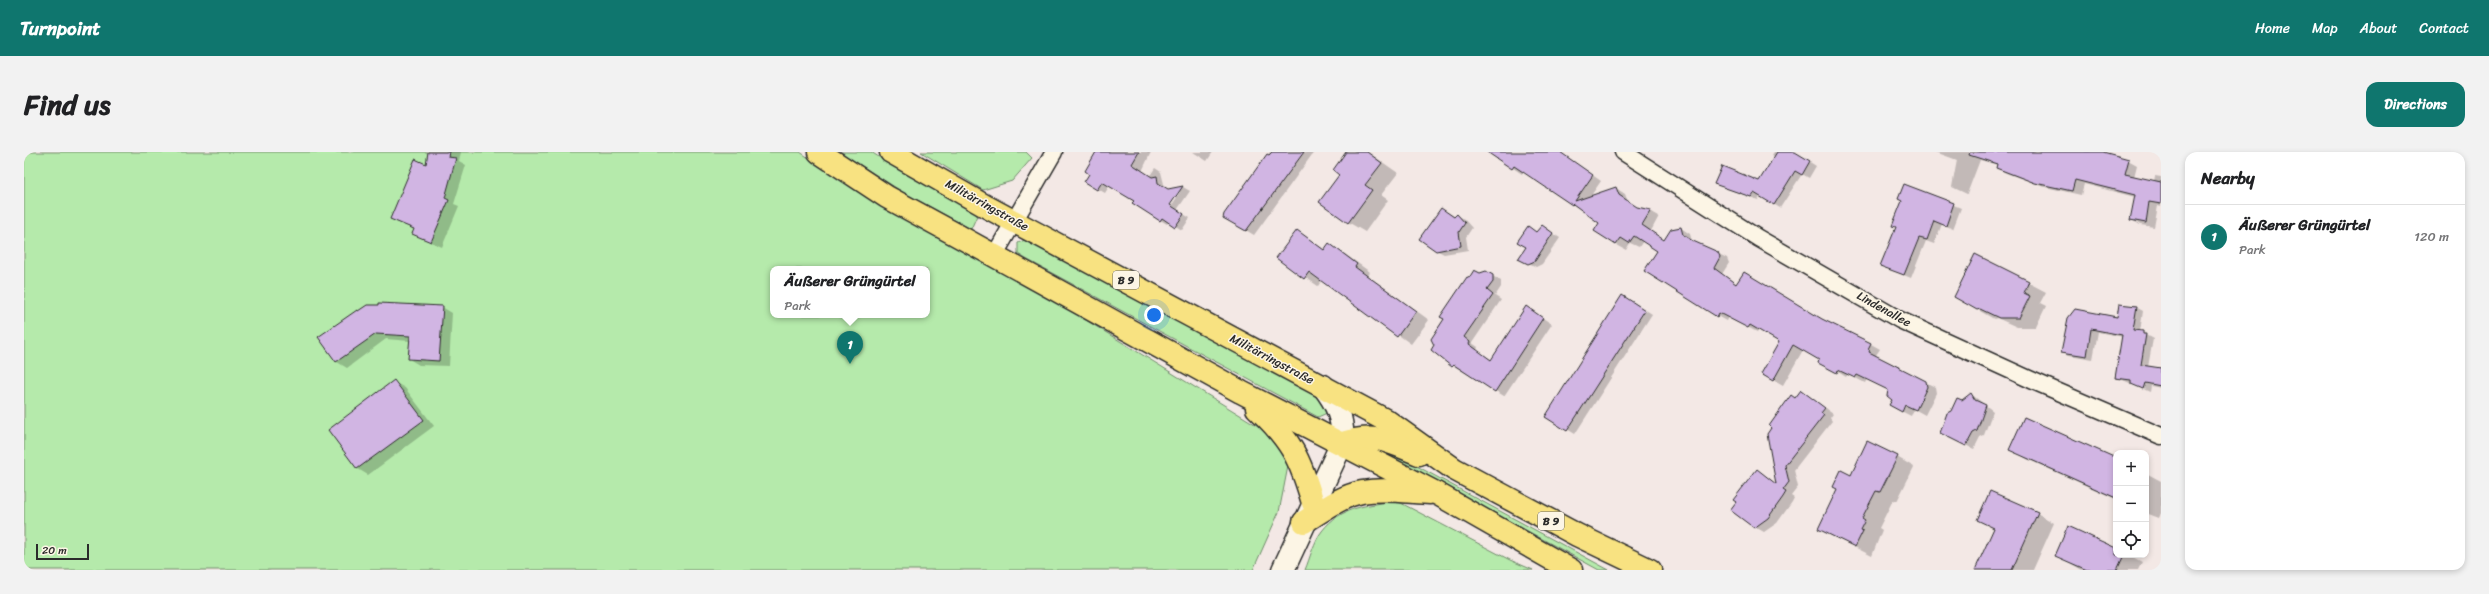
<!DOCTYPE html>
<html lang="en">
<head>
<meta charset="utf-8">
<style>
	:root { --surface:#fff; --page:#f2f2f2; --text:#202124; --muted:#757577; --line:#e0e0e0; --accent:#0f766e }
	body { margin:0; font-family:Sriracha,sans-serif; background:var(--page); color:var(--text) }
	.controls { position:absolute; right:12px; bottom:12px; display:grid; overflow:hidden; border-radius:8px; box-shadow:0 2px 6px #0003 }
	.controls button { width:36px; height:36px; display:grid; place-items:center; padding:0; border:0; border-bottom:1px solid var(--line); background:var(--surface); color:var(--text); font:20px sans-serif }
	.scale { position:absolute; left:12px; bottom:10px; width:53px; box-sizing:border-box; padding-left:4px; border:2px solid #2b2b2b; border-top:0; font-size:11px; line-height:14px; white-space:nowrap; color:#2b2b2b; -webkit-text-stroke:3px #fcf5e5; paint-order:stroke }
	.you { position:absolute; left:1130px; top:163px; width:14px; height:14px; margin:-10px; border:3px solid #fff; border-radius:50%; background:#1a73e8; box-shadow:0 0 0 6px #1a73e833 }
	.badge { display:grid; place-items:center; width:26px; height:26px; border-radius:50%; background:var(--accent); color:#fff; font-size:13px; font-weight:700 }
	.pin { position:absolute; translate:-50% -33px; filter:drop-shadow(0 1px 2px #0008) }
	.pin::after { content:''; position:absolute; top:21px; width:14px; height:12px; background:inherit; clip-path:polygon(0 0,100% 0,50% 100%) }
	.popup { position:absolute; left:746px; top:114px; width:160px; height:52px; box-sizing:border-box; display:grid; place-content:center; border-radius:8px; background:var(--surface); filter:drop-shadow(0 1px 3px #0005); font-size:13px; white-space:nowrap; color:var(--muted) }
	.popup b { font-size:15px; color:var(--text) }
	.popup::after { content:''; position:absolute; left:50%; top:100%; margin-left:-8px; border:8px solid transparent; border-top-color:var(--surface) }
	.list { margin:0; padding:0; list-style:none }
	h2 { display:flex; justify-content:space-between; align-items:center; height:52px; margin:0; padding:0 16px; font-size:17px }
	h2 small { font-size:13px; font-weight:400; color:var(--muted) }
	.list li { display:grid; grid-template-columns:26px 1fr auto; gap:12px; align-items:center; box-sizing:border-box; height:64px; padding:0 16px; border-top:1px solid var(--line) }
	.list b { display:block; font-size:15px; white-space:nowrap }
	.list p { margin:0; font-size:13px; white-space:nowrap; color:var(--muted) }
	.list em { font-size:13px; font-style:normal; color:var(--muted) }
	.icon { flex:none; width:22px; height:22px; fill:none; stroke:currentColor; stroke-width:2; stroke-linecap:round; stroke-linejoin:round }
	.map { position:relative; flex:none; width:2137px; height:418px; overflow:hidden; border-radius:12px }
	header { display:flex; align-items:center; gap:24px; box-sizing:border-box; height:56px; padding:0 20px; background:var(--accent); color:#fff }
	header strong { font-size:19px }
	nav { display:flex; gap:22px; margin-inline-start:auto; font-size:14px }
	.intro { display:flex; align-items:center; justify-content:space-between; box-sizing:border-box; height:96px; padding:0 24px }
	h1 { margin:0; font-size:28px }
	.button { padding:10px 18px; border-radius:12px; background:var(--accent); color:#fff; font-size:14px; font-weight:700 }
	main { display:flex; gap:24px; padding:0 24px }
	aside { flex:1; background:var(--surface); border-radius:12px; box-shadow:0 2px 6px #0003 }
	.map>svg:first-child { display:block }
	.green { fill:#b5eaab; stroke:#708a6b; fill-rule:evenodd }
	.shadow { fill:#0003; fill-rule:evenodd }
	.building { fill:#d1b5e3; stroke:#2b2b2b }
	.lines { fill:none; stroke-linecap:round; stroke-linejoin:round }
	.street-casing { stroke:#2b2b2b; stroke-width:19 }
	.secondary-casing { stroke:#2b2b2b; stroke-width:25 }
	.primary-casing { stroke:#2b2b2b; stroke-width:25 }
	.street { stroke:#fcf5e5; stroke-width:16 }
	.secondary { stroke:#fcf5e5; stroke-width:22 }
	.primary { stroke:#f8e281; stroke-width:22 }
	.labels { text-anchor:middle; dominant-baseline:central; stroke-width:3; stroke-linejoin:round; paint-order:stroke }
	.shield { fill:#fcf5e5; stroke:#6a6863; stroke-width:1 }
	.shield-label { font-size:11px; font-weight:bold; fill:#2b2b2b }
	.street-label { font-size:12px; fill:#2b2b2b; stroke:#fcf5e5 }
</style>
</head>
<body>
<header>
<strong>Turnpoint</strong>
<nav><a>Home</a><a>Map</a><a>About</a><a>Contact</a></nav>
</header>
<div class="intro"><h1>Find us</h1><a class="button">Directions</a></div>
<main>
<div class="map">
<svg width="2137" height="418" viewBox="0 0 2137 418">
	<rect width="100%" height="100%" fill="#f3e8e5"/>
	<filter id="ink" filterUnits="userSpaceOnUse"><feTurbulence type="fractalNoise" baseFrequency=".025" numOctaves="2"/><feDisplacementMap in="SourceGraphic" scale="8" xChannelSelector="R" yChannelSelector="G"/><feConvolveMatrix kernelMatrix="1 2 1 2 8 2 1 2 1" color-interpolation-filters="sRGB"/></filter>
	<g filter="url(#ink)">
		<g class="green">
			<path d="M 0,0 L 776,0 L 843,45 L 1039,154 L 1247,282 L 1265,309 L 1255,360 L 1229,418 L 0,418 ZM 749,117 L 903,117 L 903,163 L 749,163 Z"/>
			<path d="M 816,0 L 847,0 L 882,22 L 955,59 L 947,77 L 877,39 Z"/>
			<path d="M 897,0 L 1002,0 L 1008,6 L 988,29 L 959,38 Z"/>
			<path d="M 1003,87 L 1293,244 L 1300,250 L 1303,261 L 1294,265 L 1002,107 L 994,102 L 994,91 Z"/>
			<path d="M 1352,292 L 1585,418 L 1575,418 L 1366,304 L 1351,295 Z"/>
			<path d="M 1373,349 L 1486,408 L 1509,418 L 1281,418 C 1286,406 1290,389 1298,379 C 1317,354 1345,353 1373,349 Z"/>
		</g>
		<g class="shadow">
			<path d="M 405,0 L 437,0 L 435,9 L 442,13 L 430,52 L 435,54 L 418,95 L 400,87 L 389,81 L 391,78 L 367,66 L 402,14 Z"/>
			<path d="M 1074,0 L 1127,0 L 1113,30 L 1119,34 L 1131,16 L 1137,20 L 1141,36 L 1145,38 L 1159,35 L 1166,39 L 1153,58 L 1166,66 L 1158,78 L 1145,70 L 1143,72 L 1136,68 L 1086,33 L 1081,41 L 1062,30 ZM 1154,40 L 1156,40 L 1145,58 L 1143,57 Z"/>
			<path d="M 1169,0 L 1189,0 L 1183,9 Z"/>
			<path d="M 1246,0 L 1290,0 L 1230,83 L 1200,65 L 1201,63 Z"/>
			<path d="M 1323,0 L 1344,0 L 1374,21 L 1357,43 L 1364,48 L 1341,80 L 1324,70 Z"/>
			<path d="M 1465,0 L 1538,2 L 1577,29 L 1566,45 L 1592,36 L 1601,42 L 1604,50 L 1614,56 L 1626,59 L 1635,64 L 1627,79 L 1641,89 L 1657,76 L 1666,82 L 1668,89 L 1703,106 L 1705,111 L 1698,122 L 1713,132 L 1800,168 L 1847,192 L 1856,197 L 1852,203 L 1854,206 L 1911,235 L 1912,241 L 1901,263 L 1890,257 L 1887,264 L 1875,258 L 1865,238 L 1843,227 L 1841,231 L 1824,222 L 1822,225 L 1779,198 L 1759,233 L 1738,221 L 1756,189 L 1735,177 L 1733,180 L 1704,165 L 1702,169 L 1693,164 L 1634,99 L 1619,89 L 1615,95 L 1606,91 L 1602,98 L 1593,93 L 1571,79 L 1577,71 L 1499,19 L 1498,22 Z"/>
			<path d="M 1750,0 L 1770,0 L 1792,14 L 1785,26 L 1778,22 L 1756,56 L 1736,44 L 1734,48 L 1691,32 L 1735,31 L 1752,5 L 1748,3 Z"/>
			<path d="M 1911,0 L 2075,0 L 2104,8 L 2113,13 L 2110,25 L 2130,29 L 2131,24 L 2137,25 L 2137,55 L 2134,54 L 2130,75 L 2116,73 L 2108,68 L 2111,45 L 2060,32 L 2057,43 L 2021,35 L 1982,21 L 1973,16 L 1974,13 L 1956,8 L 1943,42 L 1928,35 L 1933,8 Z"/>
			<path d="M 1881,33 L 1937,56 L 1929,77 L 1918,72 L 1910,92 L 1902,89 L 1887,126 L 1858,114 L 1873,75 L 1870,74 L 1879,49 Z"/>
			<path d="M 1418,57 L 1431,65 L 1433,63 L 1440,67 L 1448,76 L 1442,85 L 1444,98 L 1420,102 L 1412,98 Z"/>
			<path d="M 1273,79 L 1301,98 L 1305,92 L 1318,100 L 1346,120 L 1343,123 L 1405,168 L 1387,192 L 1298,128 L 1294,134 L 1253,106 Z"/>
			<path d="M 1525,79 L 1536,86 L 1518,112 L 1512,115 L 1496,106 L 1513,81 Z"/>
			<path d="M 1951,103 L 2022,140 L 2016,151 L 2022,154 L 2012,175 L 1993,175 L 1973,166 L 1970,167 L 1931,145 Z"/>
			<path d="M 1462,120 L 1477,129 L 1477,135 L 1471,144 L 1477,148 L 1448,191 L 1454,195 L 1453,198 L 1468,208 L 1511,161 L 1528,172 L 1480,244 L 1415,205 L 1445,127 Z"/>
			<path d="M 1606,148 L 1628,162 L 1551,282 L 1522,264 Z"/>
			<path d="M 418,155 L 428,161 L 425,214 L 395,213 L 385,207 L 386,189 L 362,187 L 323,216 L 313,210 L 295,186 L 335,160 Z"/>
			<path d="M 2112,155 L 2119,159 L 2116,180 L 2129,187 L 2124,215 L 2137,217 L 2137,236 L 2127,234 L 2126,240 L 2092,225 L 2099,185 L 2074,180 L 2069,207 L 2045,203 L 2038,199 L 2045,166 L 2094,166 Z"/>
			<path d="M 370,230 L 381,236 L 410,274 L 344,323 L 334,317 L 305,279 Z"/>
			<path d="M 1777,239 L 1809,262 L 1806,266 L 1808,269 L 1770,318 L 1774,335 L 1767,344 L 1770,346 L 1768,350 L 1753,371 L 1740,380 L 1731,375 L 1711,347 L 1733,318 L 1753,332 L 1771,246 Z"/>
			<path d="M 1947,242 L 1969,259 L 1960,283 L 1956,285 L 1950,297 L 1924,285 L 1927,260 Z"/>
			<path d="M 1987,297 L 2092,308 L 2092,347 L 2003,307 Z"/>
			<path d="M 1873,305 L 1890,315 L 1873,349 L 1869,348 L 1855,376 L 1858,378 L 1848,404 L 1795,377 L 1814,337 L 1827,325 Z"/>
			<path d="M 2122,321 L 2137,329 L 2137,361 L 2135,366 L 2122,361 Z"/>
			<path d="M 2013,361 L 2030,371 L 2009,418 L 1958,418 L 1971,377 L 1954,368 Z"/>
			<path d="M 2092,397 L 2092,403 L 2105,403 L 2118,410 L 2114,418 L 2058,418 L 2032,403 Z"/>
		</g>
		<g class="building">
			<path d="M 404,0 L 425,0 L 424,5 L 432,6 L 421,46 L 425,48 L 407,90 L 388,82 L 390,77 L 366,67 L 391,7 L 402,12 Z"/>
			<path d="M 1072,0 L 1115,0 L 1108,12 L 1128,25 L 1133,24 L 1134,31 L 1144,37 L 1159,34 L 1146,53 L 1160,62 L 1151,75 L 1138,66 L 1136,69 L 1108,51 L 1110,49 L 1078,30 L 1073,38 L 1060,30 L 1065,22 L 1061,19 Z"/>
			<path d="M 1248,0 L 1280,0 L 1222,79 L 1199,66 L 1200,62 L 1243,2 L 1245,3 Z"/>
			<path d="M 1322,0 L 1343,0 L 1358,11 L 1341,33 L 1348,38 L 1324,71 L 1295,50 L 1315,23 L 1309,18 Z"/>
			<path d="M 1463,0 L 1536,0 L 1569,23 L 1551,49 L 1592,35 L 1595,43 L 1613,55 L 1627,58 L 1618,73 L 1640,88 L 1647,77 L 1657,75 L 1659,83 L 1669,89 L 1694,100 L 1696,105 L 1690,116 L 1712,132 L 1720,120 L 1798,167 L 1847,191 L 1844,197 L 1846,198 L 1845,200 L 1902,229 L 1903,235 L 1892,258 L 1881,253 L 1878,260 L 1865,253 L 1868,248 L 1863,244 L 1864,238 L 1833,223 L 1831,226 L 1814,218 L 1813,221 L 1794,211 L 1795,208 L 1769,193 L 1749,229 L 1737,222 L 1755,190 L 1726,173 L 1724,176 L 1695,161 L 1693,165 L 1620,119 L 1633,99 L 1610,84 L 1605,91 L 1597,86 L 1592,93 L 1570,79 L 1575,71 L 1549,52 L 1548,53 L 1490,14 L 1488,17 Z"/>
			<path d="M 1753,0 L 1771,0 L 1786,9 L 1778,23 L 1771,19 L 1750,53 L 1730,41 L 1727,45 L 1690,32 L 1698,14 L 1735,29 Z"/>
			<path d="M 1946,0 L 2079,0 L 2105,7 L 2101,22 L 2137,30 L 2137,52 L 2125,50 L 2122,71 L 2106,68 L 2111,43 L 2051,28 L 2048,39 L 2011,31 L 1972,16 L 1973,12 L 1945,3 Z"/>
			<path d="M 1880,32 L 1930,51 L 1922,74 L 1910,69 L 1903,88 L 1895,86 L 1880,123 L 1856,114 L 1872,75 L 1868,74 L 1878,49 L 1874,47 Z"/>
			<path d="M 1417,56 L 1430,65 L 1433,62 L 1441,71 L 1435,80 L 1437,94 L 1412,99 L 1395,87 Z"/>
			<path d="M 1518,73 L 1529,81 L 1511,109 L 1504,112 L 1494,107 L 1502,95 L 1493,90 L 1504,74 L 1512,80 Z"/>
			<path d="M 1273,78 L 1300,98 L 1305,91 L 1333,112 L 1331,115 L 1392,159 L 1373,185 L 1285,120 L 1280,127 L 1252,106 Z"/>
			<path d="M 1951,102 L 2005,129 L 2000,141 L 2006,144 L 1995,166 L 1975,166 L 1956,157 L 1953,158 L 1930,145 Z"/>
			<path d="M 1450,118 L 1456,121 L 1462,119 L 1469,123 L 1469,130 L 1463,138 L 1469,143 L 1440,185 L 1446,190 L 1445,192 L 1467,208 L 1502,154 L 1519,166 L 1471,240 L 1430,213 L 1428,215 L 1407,198 L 1410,193 L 1407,187 L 1420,167 L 1416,165 L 1443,125 L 1445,126 Z"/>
			<path d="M 1598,143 L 1621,158 L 1543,279 L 1521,265 Z"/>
			<path d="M 355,151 L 419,154 L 415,209 L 384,207 L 386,184 L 352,182 L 312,210 L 294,185 L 333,158 L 334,159 L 343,153 L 355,153 Z"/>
			<path d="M 2095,152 L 2113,154 L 2109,178 L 2119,179 L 2119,182 L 2122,182 L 2117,213 L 2137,216 L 2137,234 L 2121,231 L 2119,237 L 2107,232 L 2107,228 L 2091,226 L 2098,183 L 2067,177 L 2063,204 L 2037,200 L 2044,166 L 2051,157 L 2093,165 Z"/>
			<path d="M 370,228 L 400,268 L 333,317 L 304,278 Z"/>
			<path d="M 1777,238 L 1801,256 L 1797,261 L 1800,263 L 1761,313 L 1765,330 L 1759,338 L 1762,340 L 1759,345 L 1744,366 L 1730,376 L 1706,358 L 1712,350 L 1709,348 L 1733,317 L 1752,332 L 1743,282 L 1747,276 L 1745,274 L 1767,243 L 1771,246 Z"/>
			<path d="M 1947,241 L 1951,248 L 1962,253 L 1953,279 L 1949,281 L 1942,294 L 1916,281 L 1923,261 L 1927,259 L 1933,246 L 1938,248 Z"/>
			<path d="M 2000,265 L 2092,306 L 2092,346 L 1985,298 Z"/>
			<path d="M 1843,289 L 1874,304 L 1856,340 L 1852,339 L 1838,366 L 1841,368 L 1836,378 L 1839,379 L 1831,395 L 1794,377 L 1813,337 L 1809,335 L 1817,318 L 1827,323 Z"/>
			<path d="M 1966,339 L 2014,360 L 1988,418 L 1951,418 L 1970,376 L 1953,368 Z"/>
			<path d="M 2044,374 L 2092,396 L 2092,403 L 2100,403 L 2093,418 L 2063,418 L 2031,404 Z"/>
		</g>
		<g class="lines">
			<g class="street-casing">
				<g id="street">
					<path d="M 1599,0 L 1734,86 L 1876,168 L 2014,231 L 2137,284"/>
					<path d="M 970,104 L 1030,0"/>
				</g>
			</g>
			<g class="secondary-casing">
				<path id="secondary" d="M 1259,418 L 1318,291 C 1320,267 1313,252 1299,234"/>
			</g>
			<g class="primary-casing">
				<g id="primary">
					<path d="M 795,0 L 863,45 L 931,82 L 1217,240 L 1412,341 L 1547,418"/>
					<path d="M 867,0 L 963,55 L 1363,269 L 1430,317 L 1553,383 L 1626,418"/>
					<path d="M 1233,256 C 1267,288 1276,306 1289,351"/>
					<path d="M 1318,291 C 1353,281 1363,289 1395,302"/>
					<path d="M 1280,370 C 1298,359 1317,344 1338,340 C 1360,336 1383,340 1406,341"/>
				</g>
			</g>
			<use href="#street" class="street"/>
			<use href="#secondary" class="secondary"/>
			<use href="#primary" class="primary"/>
		</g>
	</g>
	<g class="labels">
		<g class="shield">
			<rect x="1089" y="119" width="26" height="18" rx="3"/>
			<rect x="1514" y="360" width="26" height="18" rx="3"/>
		</g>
		<g class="shield-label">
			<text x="1102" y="128">B 9</text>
			<text x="1527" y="369">B 9</text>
		</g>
		<g class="street-label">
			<text transform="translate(963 53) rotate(29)">Militärringstraße</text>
			<text transform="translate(1860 157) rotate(29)">Lindenallee</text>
			<text transform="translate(1248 207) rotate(28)">Militärringstraße</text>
		</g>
	</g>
</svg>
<div class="controls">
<button>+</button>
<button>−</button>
<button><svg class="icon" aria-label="locate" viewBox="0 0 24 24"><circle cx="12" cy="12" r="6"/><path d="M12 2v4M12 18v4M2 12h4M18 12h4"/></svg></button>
</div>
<div class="scale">20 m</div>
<div class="you"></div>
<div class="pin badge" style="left:826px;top:212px">1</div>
<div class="popup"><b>Äußerer Grüngürtel</b>Park</div>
</div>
<aside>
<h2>Nearby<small></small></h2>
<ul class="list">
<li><span class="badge">1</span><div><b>Äußerer Grüngürtel</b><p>Park</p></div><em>120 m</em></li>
</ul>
</aside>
</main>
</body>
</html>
